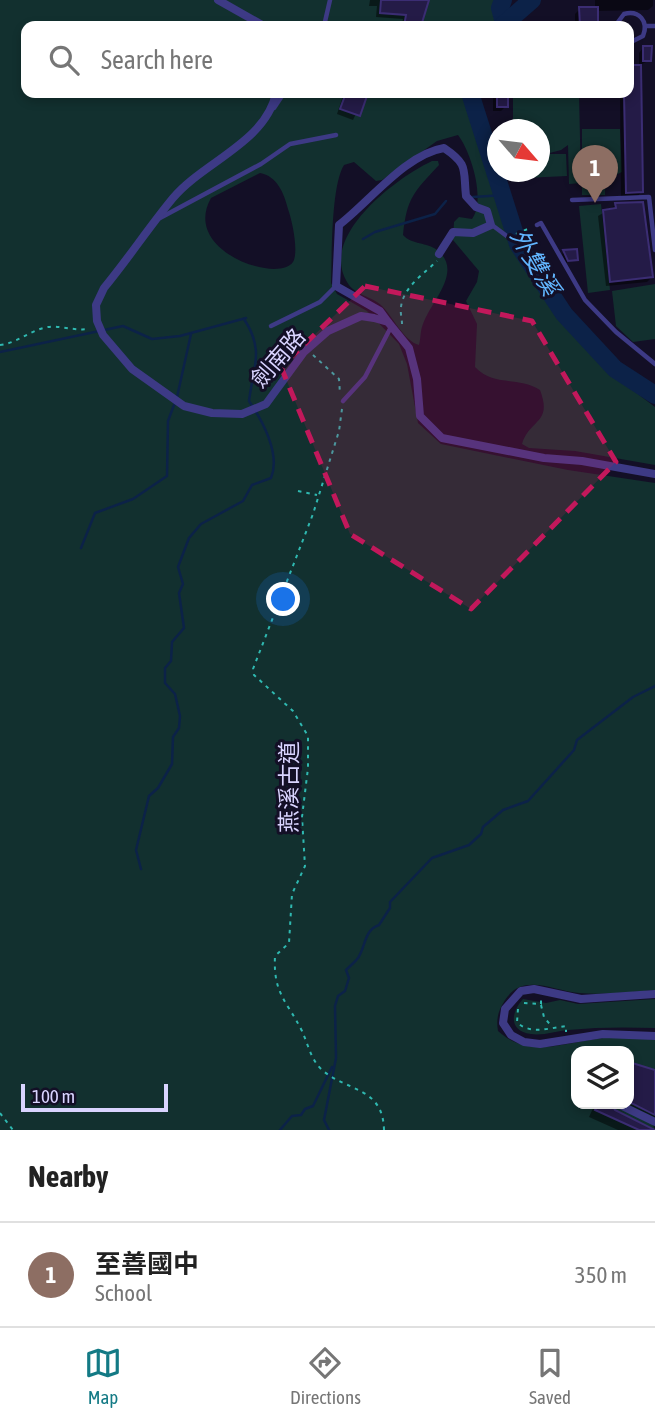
<!DOCTYPE html>
<html lang="en">
<head>
<meta charset="utf-8">
<style>
	:root { --surface:#fff; --page:#f2f2f2; --text:#222; --muted:#767676; --line:#e0e0e0; --accent:#137a85 }
	body { margin:0; font-family:"Asap Condensed","Noto Sans TC",sans-serif; background:var(--page); color:var(--text) }
	.controls { position:absolute; right:21px; bottom:21px; display:grid; overflow:hidden; border-radius:14px; box-shadow:0 4px 10px #0003 }
	.controls button { width:63px; height:63px; display:grid; place-items:center; padding:0; border:0; border-bottom:2px solid var(--line); background:var(--surface); color:var(--text); font:35px sans-serif }
	.compass { position:absolute; left:487px; top:119px; width:63px; height:63px; border-radius:50%; background:var(--surface); box-shadow:0 4px 10px #0003; rotate:118deg }
	.scale { position:absolute; left:21px; bottom:18px; width:147px; box-sizing:border-box; padding-left:7px; border:4px solid #d9d4ff; border-top:0; font-size:19px; line-height:24px; white-space:nowrap; color:#d9d4ff; -webkit-text-stroke:5px #130f26; paint-order:stroke }
	.you { position:absolute; left:284px; top:600px; width:24px; height:24px; margin:-18px; border:5px solid #fff; border-radius:50%; background:#1a73e8; box-shadow:0 0 0 10px #1a73e833 }
	.badge { display:grid; place-items:center; width:46px; height:46px; border-radius:50%; background:var(--accent); color:#fff; font-size:23px; font-weight:700 }
	.pin { position:absolute; translate:-50% -58px; filter:drop-shadow(0 2px 4px #0008) }
	.pin::after { content:''; position:absolute; top:37px; width:24px; height:21px; background:inherit; clip-path:polygon(0 0,100% 0,50% 100%) }
	.list { margin:0; padding:0; list-style:none }
	h2 { display:flex; justify-content:space-between; align-items:center; height:91px; margin:0; padding:0 28px; font-size:30px }
	h2 small { font-size:23px; font-weight:400; color:var(--muted) }
	.list li { display:grid; grid-template-columns:46px 1fr auto; gap:21px; align-items:center; box-sizing:border-box; height:105px; padding:0 28px; border-top:2px solid var(--line) }
	.list b { display:block; font-size:26px; white-space:nowrap }
	.list p { margin:0; font-size:23px; white-space:nowrap; color:var(--muted) }
	.list em { font-size:23px; font-style:normal; color:var(--muted) }
	.icon { flex:none; width:38px; height:38px; fill:none; stroke:currentColor; stroke-width:2; stroke-linecap:round; stroke-linejoin:round }
	.map { position:relative; flex:none; width:655px; height:1130px; overflow:hidden }
	.search { position:absolute; background:var(--surface); box-shadow:0 4px 10px #0003; left:21px; right:21px; top:21px; height:77px; display:flex; align-items:center; gap:18px; box-sizing:border-box; padding:0 24px; border-radius:14px; color:var(--muted); font-size:26px }
	.sheet { height:196px; background:var(--surface) }
	nav { display:flex; justify-content:space-around; align-items:center; box-sizing:border-box; height:98px; border-top:2px solid var(--line); background:var(--surface); font-size:19px; color:var(--muted) }
	nav a { display:grid; justify-items:center; gap:4px }
	nav .on { color:var(--accent) }
	.map>svg:first-child { display:block }
	.green { fill:#12302f; fill-rule:evenodd }
	.shadow { fill:#0007 }
	.lines { fill:none; stroke-linecap:round; stroke-linejoin:round }
	.stream { stroke:#0c2248; stroke-width:2.5 }
	.river { stroke:#0c2248; stroke-width:18 }
	.building { fill:#241b47; stroke:#3b2d73; stroke-width:2 }
	.path { stroke:#2fb8b0; stroke-width:2; stroke-dasharray:3.5 5; stroke-linecap:butt }
	.lane { stroke:#3d3a85; stroke-width:4.5 }
	.street { stroke:#3d3a85; stroke-width:8 }
	.marked { fill:#c2185b; fill-opacity:0.2; stroke:#c2185b; stroke-width:5; stroke-dasharray:14 9; stroke-linejoin:round }
	.labels { text-anchor:middle; dominant-baseline:central; stroke-width:6; stroke-linejoin:round; paint-order:stroke }
	.street-label { font-size:23px; fill:#d9d4ff; stroke:#130f26 }
	.water-label { font-size:24px; font-style:italic; fill:#62b6ff; stroke:#130f26 }
</style>
</head>
<body>
<div class="map">
<svg width="655" height="1130" viewBox="0 0 655 1130">
	<rect width="100%" height="100%" fill="#130f26"/>
	<g class="green">
		<path d="M 0,0 L 494,0 L 498,17 L 495,26 L 26,26 L 26,93 L 467,93 L 473,124 L 514,245 L 531,274 L 557,314 L 610,373 L 655,407 L 655,465 L 575,451 L 529,448 L 522,444 C 529,419 553,424 540,390 C 518,376 494,387 475,367 L 477,324 L 466,301 L 477,282 L 479,271 L 453,240 L 454,222 L 459,217 L 472,219 C 486,200 471,152 458,135 L 437,141 L 382,180 L 376,181 L 354,162 L 344,165 C 331,186 332,254 331,283 L 337,294 L 367,311 L 399,344 L 407,364 L 418,423 L 441,444 L 568,470 L 655,483 L 655,990 C 631,992 604,995 579,993 C 553,991 523,972 505,1000 C 498,1011 496,1019 498,1031 C 527,1057 556,1045 590,1040 C 611,1036 634,1037 655,1040 L 655,1130 L 0,1130 ZM 260,173 C 277,176 284,193 288,209 C 292,220 299,252 293,262 C 278,284 181,251 211,198 ZM 576,1051 L 629,1051 L 629,1104 L 576,1104 Z"/>
		<path d="M 513,93 L 579,93 L 581,183 L 569,184 L 568,145 L 561,150 L 546,154 L 566,154 L 567,176 L 525,178 L 522,172 L 540,172 L 540,130 L 513,129 Z"/>
		<path d="M 582,129 L 620,129 L 622,172 L 605,180 L 605,195 L 582,195 Z"/>
		<path d="M 432,161 L 438,161 L 439,165 C 414,192 407,197 403,235 C 412,245 427,242 437,250 C 464,271 431,301 423,324 C 420,331 421,338 419,345 C 404,341 393,317 382,306 C 372,296 355,296 347,282 C 319,236 396,178 432,161 Z"/>
		<path d="M 601,204 L 610,290 L 588,293 L 579,206 Z"/>
		<path d="M 655,284 L 655,339 L 633,342 L 616,326 L 612,291 Z"/>
		<path d="M 523,999 L 546,1003 L 560,1000 L 578,1004 L 655,999 L 655,1028 C 626,1027 597,1027 568,1030 C 557,1031 542,1036 531,1034 C 508,1031 511,1012 523,999 Z"/>
	</g>
	<g class="shadow">
		<path d="M 370,0 L 427,0 L 419,26 L 401,26 L 403,19 L 376,17 L 377,6 L 369,6 Z"/>
		<path d="M 595,0 L 653,0 L 653,6 L 648,10 L 596,11 L 596,26 L 575,26 L 575,14 L 580,9 L 595,9 Z"/>
		<path d="M 643,48 L 650,60 L 640,65 L 641,192 L 637,197 L 621,197 L 620,93 L 629,93 L 629,67 L 639,67 L 639,53 Z"/>
		<path d="M 344,93 L 366,93 L 353,120 L 337,114 Z"/>
		<path d="M 493,93 L 506,93 L 506,106 L 501,111 L 493,111 Z"/>
		<path d="M 616,205 L 652,277 L 647,282 L 606,286 L 598,216 Z"/>
		<path d="M 564,252 L 576,259 L 565,263 L 562,254 Z"/>
		<path d="M 629,1064 L 655,1072 L 655,1130 L 652,1123 L 611,1105 L 614,1111 L 653,1130 L 618,1130 L 589,1117 L 595,1104 L 629,1104 Z"/>
	</g>
	<g class="lines">
		<g class="stream">
			<path d="M 473,197 L 504,195"/>
			<path d="M 363,239 L 375,232 L 435,214 L 446,201"/>
			<path d="M 0,352 L 123,326 L 152,339 L 180,336 L 246,318"/>
			<path d="M 81,548 L 95,513 L 133,499 L 167,476 L 168,421 L 177,397 L 191,334"/>
			<path d="M 141,869 L 136,850 L 149,796 L 158,788 L 172,764 L 173,737 L 179,728 L 180,716 L 175,694 L 165,683 L 165,668 L 171,661 L 172,642 L 184,628 L 179,593 L 183,584 L 178,567 L 189,538 L 201,524 L 243,501 L 252,485 L 271,478 C 281,454 262,420 249,401 C 253,367 265,351 244,319"/>
			<path d="M 280,1130 L 292,1116 L 301,1115 L 305,1109 L 313,1106 L 332,1067"/>
			<path d="M 329,1130 L 324,1120 L 336,1058 L 335,1006 L 338,996 L 345,991 L 349,978 L 346,970 C 350,966 355,962 358,958 C 366,946 364,930 379,925 L 390,908 L 390,902 L 432,858 L 469,845 L 481,834 L 483,827 L 503,810 L 528,801 L 574,750 L 577,740 L 633,697 L 655,686"/>
		</g>
		<g class="river">
			<path d="M 503,0 L 500,8 L 504,23"/>
			<path d="M 502,26 L 532,0"/>
			<path d="M 470,93 L 518,244 L 564,314 L 615,369 L 655,395"/>
		</g>
	</g>
	<g class="building">
		<path d="M 381,0 L 429,0 L 421,26 L 404,26 L 406,15 L 380,13 Z"/>
		<path d="M 579,7 L 598,7 L 598,26 L 580,26 Z"/>
		<path d="M 643,46 L 652,46 L 651,61 L 643,61 Z"/>
		<path d="M 629,65 L 641,65 L 643,192 L 626,193 L 624,93 L 629,93 Z"/>
		<path d="M 346,93 L 368,93 L 360,116 L 340,109 Z"/>
		<rect x="497" y="93" width="11" height="14"/>
		<path d="M 643,202 L 653,277 L 610,282 L 603,210 L 616,208 L 615,203 Z"/>
		<path d="M 577,249 L 578,260 L 568,261 L 563,250 Z"/>
		<path d="M 629,1062 L 655,1070 L 655,1115 L 629,1102 Z"/>
		<path d="M 598,1104 L 612,1104 L 615,1110 L 655,1130 L 639,1130 L 595,1110 Z"/>
	</g>
	<g class="lines">
		<g class="path">
			<path d="M 516,234 L 530,228"/>
			<path d="M 402,324 C 402,319 400,312 401,307 C 403,287 426,272 437,261"/>
			<path d="M 0,345 C 18,343 30,330 48,327 C 59,325 73,331 89,329"/>
			<path d="M 313,355 L 339,379 L 340,394"/>
			<path d="M 342,409 L 339,431 L 313,514 L 253,669 L 254,675 L 293,711 L 308,736 L 308,768 L 302,817 L 305,866 L 292,894 L 289,943 L 275,956 C 273,994 287,1001 302,1031 C 308,1044 311,1060 322,1070 C 348,1092 383,1087 384,1130"/>
			<path d="M 298,491 L 317,495"/>
			<path d="M 524,1003 L 541,1004 L 541,999"/>
			<path d="M 541,1005 L 544,1017 L 552,1027"/>
			<path d="M 518,1009 L 517,1022 C 529,1035 550,1028 566,1026 L 566,1032"/>
			<path d="M 0,1113 L 13,1130"/>
		</g>
		<g class="lane">
			<path d="M 324,26 L 330,0"/>
			<path d="M 615,26 L 624,14 C 639,10 649,21 643,36 L 629,43"/>
			<path d="M 645,26 L 655,26"/>
			<path d="M 274,108 L 284,93"/>
			<path d="M 572,200 L 649,197 L 655,250"/>
			<path d="M 160,218 L 261,164 L 290,144 L 336,135"/>
			<path d="M 492,225 L 508,237"/>
			<path d="M 537,225 L 541,223 L 585,300 L 616,332 L 655,364"/>
			<path d="M 271,326 L 320,302 L 335,287"/>
			<path d="M 343,401 L 365,377 L 391,327"/>
		</g>
		<g class="street">
			<path d="M 218,0 L 264,26"/>
			<path d="M 276,93 C 266,142 203,162 173,198 C 149,227 128,259 104,288 L 96,305 L 97,321 L 103,335 L 132,369 L 184,406 L 212,413 L 242,414 L 266,404 L 304,352 L 328,331 L 361,316 L 374,318 L 388,322 L 409,348 L 417,379 L 420,416 L 442,438 L 544,458 L 582,461 L 655,474"/>
			<path d="M 388,322 L 380,311 L 336,286 L 339,225 C 369,202 406,154 444,148 C 469,165 463,169 466,196 L 476,207 L 487,211 L 491,225 L 473,233 L 453,232 L 439,254"/>
			<path d="M 655,994 L 581,999 L 534,989 L 521,991 L 505,1009 L 503,1023 L 511,1035 L 524,1042 L 540,1044 L 603,1034 L 655,1036"/>
			<path d="M 618,1104 L 655,1122"/>
		</g>
	</g>
	<path class="marked" d="M 365,286 L 532,321 L 616,462 L 471,609 L 350,534 L 281,367 Z"/>
	<g class="labels">
		<g class="street-label">
			<text transform="translate(278 358) rotate(-49)">劍南路</text>
			<text transform="translate(289 787) rotate(-90)">燕溪古道</text>
		</g>
		<g class="water-label">
			<text transform="translate(535 262) rotate(60)">外雙溪</text>
		</g>
	</g>
</svg>
<div class="controls">
<button><svg class="icon" aria-label="layers" viewBox="0 0 24 24"><path d="M12 4l9 5-9 5-9-5zM3 14l9 5 9-5"/></svg></button>
</div>
<svg class="compass" viewBox="-18 -18 36 36"><path d="M0-13l5 13h-10z" fill="#e53935"/><path d="M0 13l5-13h-10z" fill="#767676"/></svg>
<div class="scale">100 m</div>
<div class="you"></div>
<div class="pin badge" style="left:595px;top:203px;background:#8d6e63">1</div>
<div class="search"><svg class="icon" aria-label="search" viewBox="0 0 24 24"><circle cx="10" cy="10" r="6"/><path d="M15 15l6 6"/></svg>Search here</div>
</div>
<section class="sheet">
<h2>Nearby<small></small></h2>
<ul class="list">
<li><span class="badge" style="background:#8d6e63">1</span><div><b>至善國中</b><p>School</p></div><em>350 m</em></li>
</ul>
</section>
<nav>
<a class="on"><svg class="icon" aria-label="map" viewBox="0 0 24 24"><path d="M3 6l6-2 6 2 6-2v14l-6 2-6-2-6 2zM9 4v14M15 6v14"/></svg>Map</a>
<a><svg class="icon" aria-label="directions" viewBox="0 0 24 24"><path d="M12 3l9 9-9 9-9-9zM9 14v-3h6M13 9l2 2-2 2"/></svg>Directions</a>
<a><svg class="icon" aria-label="saved" viewBox="0 0 24 24"><path d="M7 4h10v16l-5-4-5 4z"/></svg>Saved</a>
</nav>
</body>
</html>
